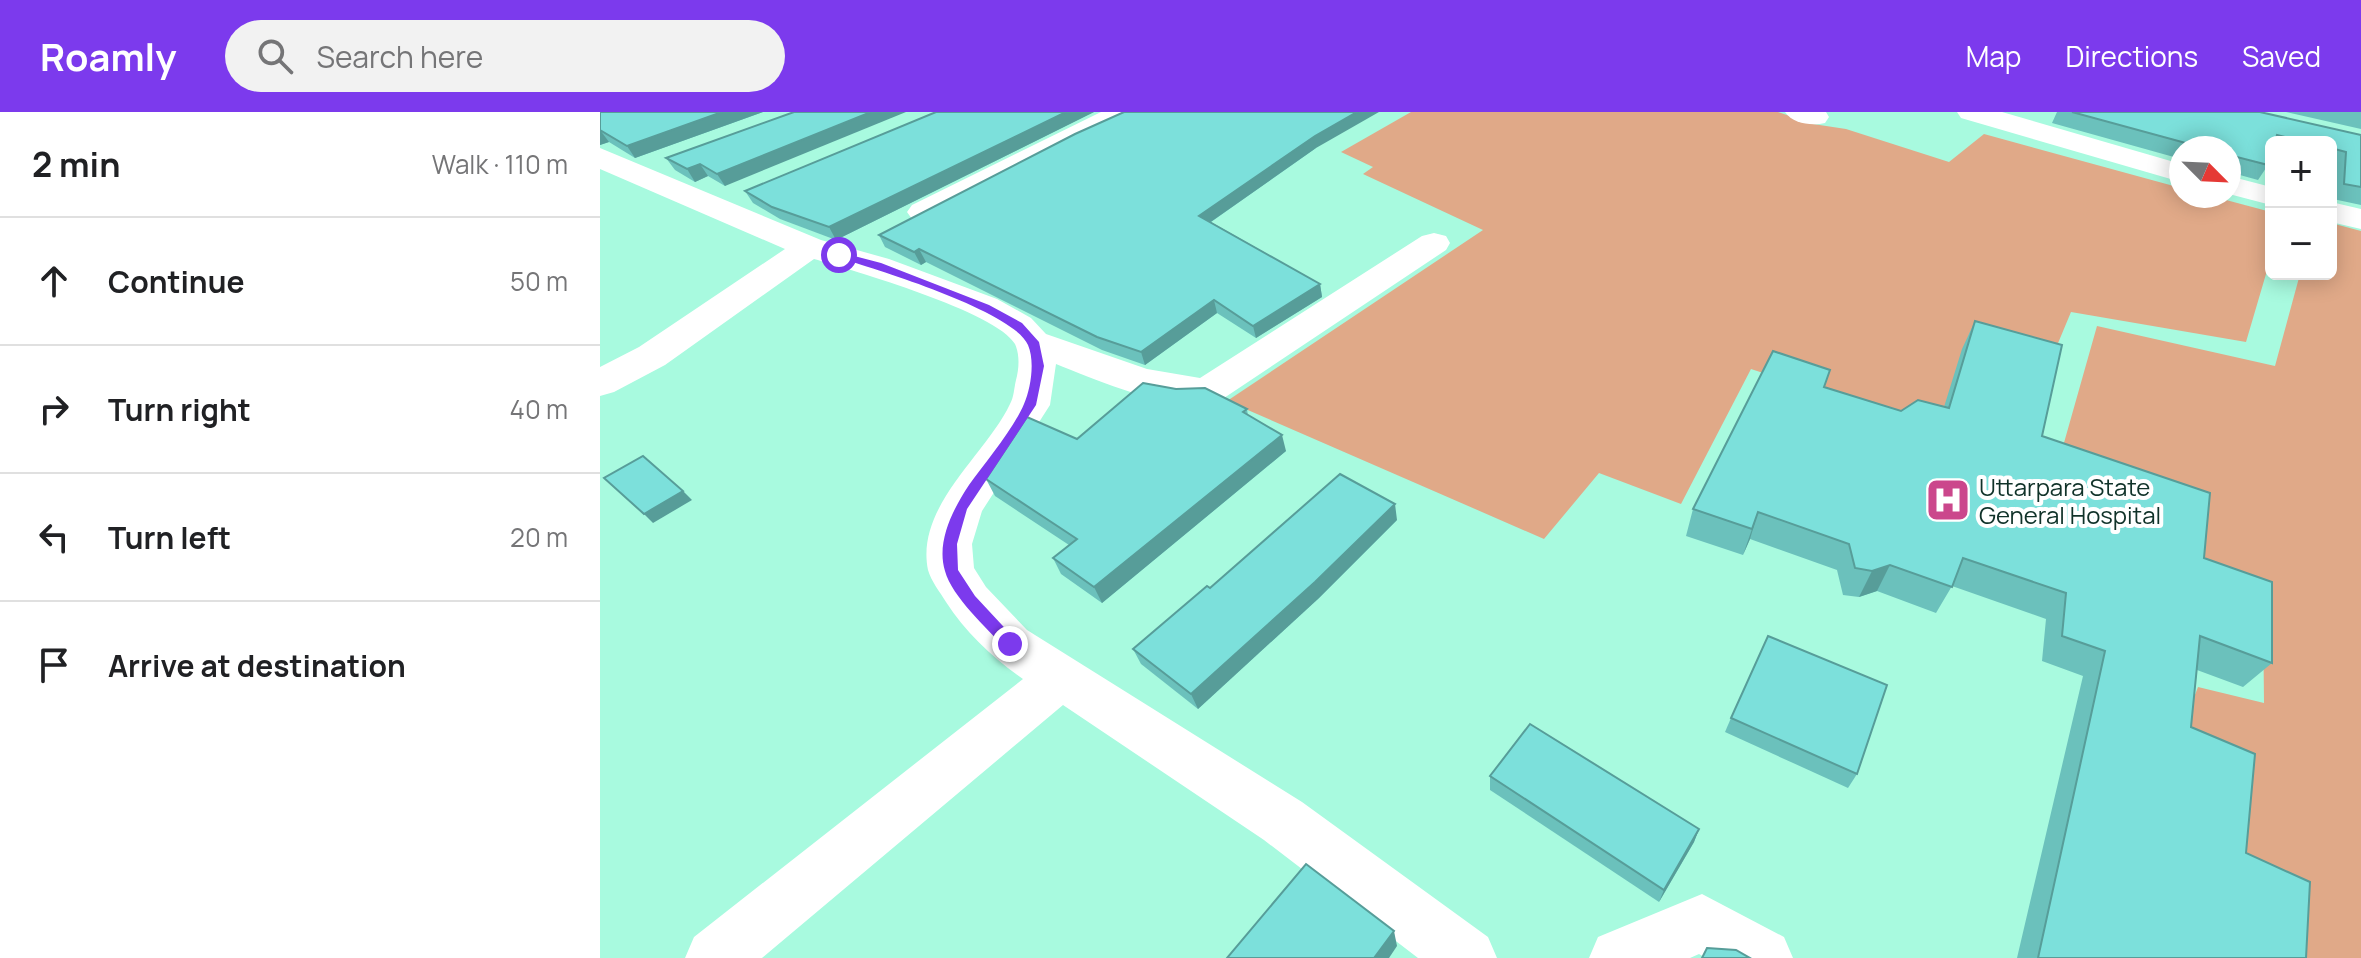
<!DOCTYPE html>
<html lang="en">
<head>
<meta charset="utf-8">
<style>
	:root { --surface:#fff; --page:#f2f2f2; --text:#202124; --muted:#757577; --line:#e0e0e0; --accent:#7c3aed }
	body { margin:0; font-family:Manrope,sans-serif; background:var(--page); color:var(--text) }
	.controls { position:absolute; right:24px; top:24px; display:grid; overflow:hidden; border-radius:12px; box-shadow:0 4px 20px #0003 }
	.controls button { width:72px; height:72px; display:grid; place-items:center; padding:0; border:0; border-bottom:2px solid var(--line); background:var(--surface); color:var(--text); font:40px sans-serif }
	.compass { position:absolute; left:1569px; top:24px; width:72px; height:72px; border-radius:50%; background:var(--surface); box-shadow:0 4px 20px #0003; rotate:114deg }
	.stop { position:absolute; width:24px; height:24px; margin:-18px; border:6px solid #7c3aed; border-radius:50%; background:#fff }
	.stop.end { background:#7c3aed; border-color:#fff; box-shadow:0 2px 8px #0008 }
	.list { margin:0; padding:0; list-style:none }
	h2 { display:flex; justify-content:space-between; align-items:center; height:104px; margin:0; padding:0 32px; font-size:34px }
	h2 small { font-size:26px; font-weight:400; color:var(--muted) }
	.list li { display:grid; grid-template-columns:52px 1fr auto; gap:24px; align-items:center; box-sizing:border-box; height:128px; padding:0 32px; border-top:2px solid var(--line) }
	.list b { display:block; font-size:30px; white-space:nowrap }
	.list em { font-size:26px; font-style:normal; color:var(--muted) }
	.icon { flex:none; width:44px; height:44px; fill:none; stroke:currentColor; stroke-width:2; stroke-linecap:round; stroke-linejoin:round }
	.map { position:relative; flex:none; width:1761px; height:846px; overflow:hidden }
	header { display:flex; align-items:center; gap:48px; box-sizing:border-box; height:112px; padding:0 40px; background:var(--accent); color:#fff }
	header strong { font-size:38px }
	nav { display:flex; gap:44px; margin-inline-start:auto; font-size:28px }
	.search { width:560px; height:72px; background:var(--page); display:flex; align-items:center; gap:20px; box-sizing:border-box; padding:0 28px; border-radius:44px; color:var(--muted); font-size:30px }
	main { display:flex }
	aside { flex:1; background:var(--surface) }
	.map>svg:first-child { display:block }
	.green { fill:#e0a988 }
	.lines { fill:none; stroke-linecap:round; stroke-linejoin:round }
	.minor { fill:#fff; fill-rule:evenodd }
	.wall { fill:#6bc1bc }
	.shaded-wall { fill:#579d99 }
	.building { fill:#7ce0db; stroke:#579d99; stroke-width:2 }
	.route { fill:#7c3aed }
	.labels { text-anchor:middle; dominant-baseline:central; stroke-width:8; stroke-linejoin:round; paint-order:stroke }
	.poi-label { font-size:24px; fill:#103229; stroke:#fff; text-anchor:start }
</style>
</head>
<body>
<header>
<strong>Roamly</strong>
<div class="search"><svg class="icon" aria-label="search" viewBox="0 0 24 24"><circle cx="10" cy="10" r="6"/><path d="M15 15l6 6"/></svg>Search here</div>
<nav><a>Map</a><a>Directions</a><a>Saved</a></nav>
</header>
<main>
<aside>
<h2>2 min<small>Walk · 110 m</small></h2>
<ul class="list">
<li><svg class="icon" aria-label="ahead" viewBox="0 0 24 24"><path d="M12 20V5M6 11l6-6 6 6"/></svg><div><b>Continue</b></div><em>50 m</em></li>
<li><svg class="icon" aria-label="right" viewBox="0 0 24 24"><path d="M7 20v-9h11M14 6l5 5-5 5"/></svg><div><b>Turn right</b></div><em>40 m</em></li>
<li><svg class="icon" aria-label="left" viewBox="0 0 24 24"><path d="M17 20v-9H6M10 6l-5 5 5 5"/></svg><div><b>Turn left</b></div><em>20 m</em></li>
<li><svg class="icon" aria-label="arrive" viewBox="0 0 24 24"><path d="M6 21V4h12l-3 4 3 4H6"/></svg><div><b>Arrive at destination</b></div></li>
</ul>
</aside>
<div class="map">
<svg width="1761" height="846" viewBox="0 0 1761 846">
	<rect width="100%" height="100%" fill="#a8fadf"/>
	<g class="green">
		<path d="M 811,0 L 1178,0 L 1213,12 L 1246,17 L 1349,50 L 1384,22 L 1581,76 L 1581,84 L 1611,84 L 1671,100 L 1671,145 L 1646,230 L 1471,200 L 1446,260 L 1340,309 L 1236,285 L 1151,257 L 1081,392 L 999,361 L 944,427 L 627,289 L 883,118 L 763,62 L 773,55 L 741,40 Z"/>
		<path d="M 1731,111 L 1761,119 L 1761,846 L 1671,846 L 1577,629 L 1598,575 L 1664,591 L 1663,493 L 1458,352 L 1497,214 L 1675,254 L 1700,162 L 1731,162 Z"/>
	</g>
	<g class="lines">
		<g class="minor">
			<path d="M 501,0 L 538,0 L 534,6 L 478,31 L 334,107 L 323,110 L 312,107 L 307,100 L 312,93 Z"/>
			<path d="M 1185,0 L 1226,0 L 1229,5 L 1225,11 C 1212,14 1193,12 1185,0 Z"/>
			<path d="M 1357,0 L 1402,0 L 1581,52 L 1581,70 L 1361,6 Z"/>
			<path d="M 0,36 L 221,128 L 289,147 L 397,187 L 431,206 L 446,222 L 547,257 L 600,266 L 822,124 L 834,121 L 846,124 L 850,131 L 846,138 L 621,288 C 572,302 502,270 456,252 L 450,293 L 382,399 L 372,432 L 374,456 L 386,475 L 427,518 L 702,690 L 888,825 L 897,846 L 818,846 L 664,728 L 463,593 L 162,846 L 85,846 L 94,825 L 423,567 C 393,546 366,521 346,490 C 340,480 331,469 328,458 C 315,394 386,343 410,292 C 414,285 414,276 416,268 C 419,257 420,243 415,232 C 397,200 252,158 214,147 L 65,253 L 14,280 L 0,284 L 0,255 L 39,235 L 185,137 L 0,57 Z"/>
			<path d="M 1629,64 L 1671,75 L 1671,93 L 1629,82 Z"/>
			<path d="M 1731,90 L 1761,97 L 1761,117 L 1731,110 Z"/>
			<path d="M 1102,782 L 1184,825 L 1193,846 L 1106,846 L 1099,842 L 1090,846 L 989,846 L 998,825 Z"/>
		</g>
	</g>
	<g class="wall">
		<path d="M 0,0 L 163,0 L 35,46 L 9,30 L 0,33 Z"/>
		<path d="M 194,0 L 125,74 L 108,64 L 95,70 L 75,58 L 66,46 Z"/>
		<path d="M 336,0 L 494,0 L 236,128 L 180,107 L 153,91 L 145,79 Z"/>
		<path d="M 1457,0 L 1660,0 L 1761,23 L 1761,93 L 1733,87 L 1736,55 L 1731,54 L 1731,30 L 1671,30 L 1668,53 L 1658,68 L 1629,60 L 1629,36 L 1581,36 L 1581,47 L 1452,11 Z"/>
		<path d="M 1686,0 L 1761,0 L 1761,17 Z"/>
		<path d="M 716,36 L 611,110 L 720,172 L 722,185 L 656,226 L 617,201 L 545,253 L 502,238 L 326,150 L 321,153 L 285,135 L 279,123 Z"/>
		<path d="M 1375,209 L 1442,324 L 1604,446 L 1672,551 L 1643,575 L 1597,558 L 1591,615 L 1646,741 L 1706,846 L 1417,846 L 1483,564 L 1442,549 L 1446,507 L 1352,474 L 1336,501 L 1277,479 L 1259,485 L 1243,483 L 1237,458 L 1150,427 L 1143,443 L 1086,424 L 1093,397 L 1224,275 L 1301,299 L 1344,295 L 1362,237 Z"/>
		<path d="M 647,297 L 648,304 L 686,339 L 502,491 L 461,462 L 453,446 L 469,433 L 395,384 L 386,367 L 477,327 Z"/>
		<path d="M 797,408 L 719,486 L 598,597 L 541,552 L 533,537 L 610,476 Z"/>
		<path d="M 1131,606 L 1257,662 L 1248,676 L 1125,620 Z"/>
		<path d="M 890,664 L 1099,717 L 1094,730 L 1059,790 L 890,678 Z"/>
	</g>
	<g class="shaded-wall">
		<path d="M 122,0 L 163,0 L 35,46 L 27,34 Z"/>
		<path d="M 271,0 L 306,0 L 125,74 L 117,62 Z"/>
		<path d="M 466,0 L 494,0 L 236,128 L 229,115 Z"/>
		<path d="M 757,0 L 779,0 L 716,36 L 602,116 L 599,104 L 715,24 Z"/>
		<path d="M 0,18 L 9,30 L 0,33 Z"/>
		<path d="M 100,52 L 108,64 L 95,70 L 87,57 Z"/>
		<path d="M 319,137 L 326,150 L 321,153 L 314,140 Z"/>
		<path d="M 720,172 L 722,185 L 656,226 L 653,214 Z"/>
		<path d="M 614,188 L 617,201 L 545,253 L 541,240 Z"/>
		<path d="M 682,323 L 686,339 L 502,491 L 494,475 Z"/>
		<path d="M 83,379 L 92,388 L 53,411 L 44,402 Z"/>
		<path d="M 795,392 L 797,408 L 719,486 L 598,597 L 591,582 Z"/>
		<path d="M 1158,400 L 1150,427 L 1143,443 L 1152,417 Z"/>
		<path d="M 1290,453 L 1277,479 L 1259,485 L 1272,459 Z"/>
		<path d="M 1099,717 L 1094,730 L 1059,790 L 1064,778 Z"/>
		<path d="M 794,819 L 797,834 L 789,846 L 774,846 Z"/>
	</g>
	<g class="building">
		<path d="M 0,0 L 122,0 L 27,34 L 0,18 Z"/>
		<path d="M 194,0 L 271,0 L 117,62 L 100,52 L 87,57 L 66,46 Z"/>
		<path d="M 336,0 L 466,0 L 229,115 L 172,95 L 145,79 Z"/>
		<path d="M 524,0 L 757,0 L 715,24 L 599,104 L 720,172 L 653,214 L 614,188 L 541,240 L 497,225 L 319,137 L 314,140 L 279,123 L 475,22 Z"/>
		<path d="M 1472,0 L 1660,0 L 1761,23 L 1761,75 L 1744,72 L 1746,40 L 1731,36 L 1731,30 L 1706,30 L 1677,23 L 1675,30 L 1671,30 L 1671,43 L 1668,53 L 1629,43 L 1629,36 L 1604,36 Z"/>
		<path d="M 1375,209 L 1462,233 L 1442,324 L 1610,381 L 1604,446 L 1672,470 L 1672,551 L 1600,524 L 1591,615 L 1655,642 L 1646,741 L 1710,770 L 1706,846 L 1438,846 L 1505,539 L 1462,524 L 1466,481 L 1363,446 L 1352,475 L 1290,453 L 1272,459 L 1255,456 L 1249,432 L 1158,400 L 1152,417 L 1093,397 L 1173,239 L 1230,258 L 1224,275 L 1301,299 L 1318,288 L 1349,296 Z"/>
		<path d="M 543,271 L 576,277 L 605,276 L 647,297 L 643,300 L 682,323 L 494,475 L 453,446 L 477,427 L 386,367 L 427,305 L 477,327 Z"/>
		<path d="M 43,344 L 83,379 L 44,402 L 4,366 Z"/>
		<path d="M 740,362 L 795,392 L 715,470 L 591,582 L 533,537 L 607,474 L 610,476 Z"/>
		<path d="M 1168,524 L 1287,573 L 1257,662 L 1131,606 Z"/>
		<path d="M 930,612 L 1099,717 L 1064,778 L 890,664 Z"/>
		<path d="M 706,752 L 794,819 L 774,846 L 627,846 Z"/>
		<path d="M 1107,836 L 1136,838 L 1150,846 L 1102,846 Z"/>
	</g>
	<path class="route" d="M 239,140 L 281,151 L 389,193 L 422,211 L 439,230 L 444,254 L 436,293 L 367,397 L 357,432 L 358,458 L 375,484 L 415,527 L 415,536 L 405,536 C 387,516 352,485 345,459 C 336,430 353,397 369,373 C 385,351 414,316 424,292 C 431,276 435,249 428,233 C 414,199 273,156 236,145 Z"/>
	<defs>
		<g id="hospital-square" transform="scale(2.3)"><rect x="-9" y="-9" width="18" height="18" rx="4" fill="#cb478c" stroke="#fff"/><path d="M-5-5h3v3.5h4V-5h3V5h-3V1.5h-4V5h-3Z" fill="#fff"/></g>
	</defs>
	<g fill-rule="evenodd">
		<use href="#hospital-square" x="1348" y="388"/>
	</g>
	<g class="labels">
		<g class="poi-label">
			<text x="1379" y="374">Uttarpara State<tspan x="1379" dy="28">General Hospital</tspan></text>
		</g>
	</g>
</svg>
<div class="controls">
<button>+</button>
<button>−</button>
</div>
<svg class="compass" viewBox="-18 -18 36 36"><path d="M0-13l5 13h-10z" fill="#e53935"/><path d="M0 13l5-13h-10z" fill="#757577"/></svg>
<div class="stop" style="left:239px;top:143px"></div>
<div class="stop end" style="left:410px;top:532px"></div>
</div>
</main>
</body>
</html>
